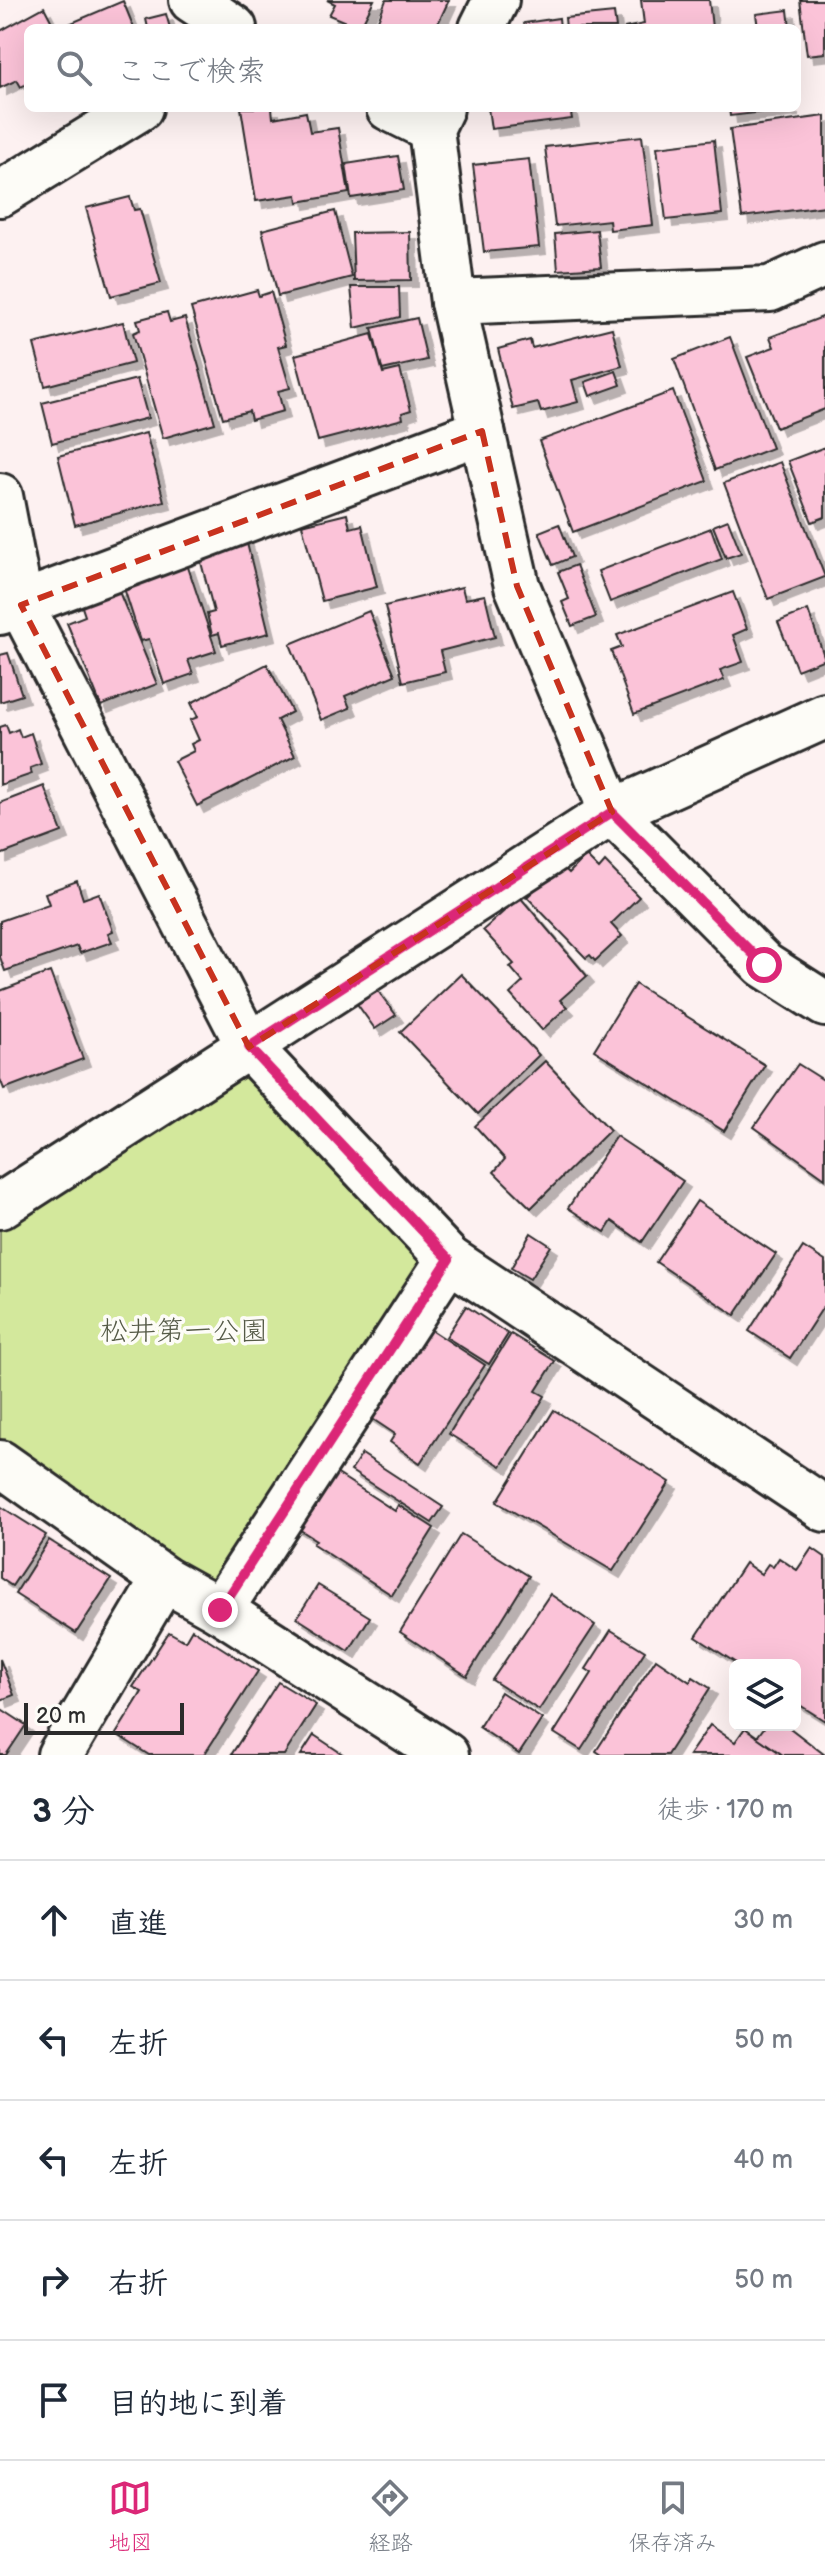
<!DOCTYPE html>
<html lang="ja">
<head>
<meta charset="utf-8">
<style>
	:root { --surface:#fff; --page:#f6f6f7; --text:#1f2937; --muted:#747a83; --line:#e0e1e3; --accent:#db2777 }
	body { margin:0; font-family:"Balsamiq Sans","Klee One",sans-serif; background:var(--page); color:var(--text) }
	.controls { position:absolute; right:24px; bottom:24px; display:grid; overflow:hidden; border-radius:12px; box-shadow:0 8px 32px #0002 }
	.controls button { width:72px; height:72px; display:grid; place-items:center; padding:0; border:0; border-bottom:2px solid var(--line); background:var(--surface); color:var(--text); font:40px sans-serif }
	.scale { position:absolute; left:24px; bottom:20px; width:160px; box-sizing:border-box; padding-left:8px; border:4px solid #2b2b2b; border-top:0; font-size:22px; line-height:28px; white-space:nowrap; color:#2b2b2b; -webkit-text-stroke:6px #fdfcf7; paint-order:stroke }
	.stop { position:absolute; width:24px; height:24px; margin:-18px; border:6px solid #db2777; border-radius:50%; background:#fff }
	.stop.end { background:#db2777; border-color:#fff; box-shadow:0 2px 8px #0008 }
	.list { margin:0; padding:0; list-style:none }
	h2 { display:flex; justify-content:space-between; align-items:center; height:104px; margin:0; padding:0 32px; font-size:34px }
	h2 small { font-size:26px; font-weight:400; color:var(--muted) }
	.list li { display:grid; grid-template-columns:52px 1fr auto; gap:24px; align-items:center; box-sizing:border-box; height:120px; padding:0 32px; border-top:2px solid var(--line) }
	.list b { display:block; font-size:30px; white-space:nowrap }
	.list em { font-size:26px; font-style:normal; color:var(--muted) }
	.icon { flex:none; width:44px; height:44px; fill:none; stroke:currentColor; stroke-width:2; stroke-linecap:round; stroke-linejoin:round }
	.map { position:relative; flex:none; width:825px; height:1755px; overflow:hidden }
	.search { position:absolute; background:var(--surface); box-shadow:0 8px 32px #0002; left:24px; right:24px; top:24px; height:88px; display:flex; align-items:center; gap:20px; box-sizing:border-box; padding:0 28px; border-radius:12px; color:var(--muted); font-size:30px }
	.sheet { height:704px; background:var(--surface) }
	nav { display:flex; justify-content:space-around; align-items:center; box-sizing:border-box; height:112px; border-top:2px solid var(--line); background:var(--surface); font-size:22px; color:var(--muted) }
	nav a { display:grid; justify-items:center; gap:4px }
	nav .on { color:var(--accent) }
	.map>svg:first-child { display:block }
	.green { fill:#d3e89c; stroke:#7f8a64; stroke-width:2 }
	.building { fill:#fbc3d8; stroke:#2b2b2b; stroke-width:2; filter:url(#shadow) }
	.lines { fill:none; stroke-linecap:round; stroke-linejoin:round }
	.minor-casing { stroke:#2b2b2b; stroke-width:50 }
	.minor { stroke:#fdfcf7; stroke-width:44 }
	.route { stroke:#db2777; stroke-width:10 }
	.marked { fill:none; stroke:#c8321e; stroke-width:6; stroke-dasharray:16 10; stroke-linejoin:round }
	.labels { text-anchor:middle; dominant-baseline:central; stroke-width:7; stroke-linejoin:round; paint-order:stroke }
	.park-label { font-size:28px; fill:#555a47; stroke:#fdfcf7 }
</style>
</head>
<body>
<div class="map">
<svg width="825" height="1755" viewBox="0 0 825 1755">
	<defs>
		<filter id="shadow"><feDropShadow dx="7" dy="7" stdDeviation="0" flood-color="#0004"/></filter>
	</defs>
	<rect width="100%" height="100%" fill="#fdf1f1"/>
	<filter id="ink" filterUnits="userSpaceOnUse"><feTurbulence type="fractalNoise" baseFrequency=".0125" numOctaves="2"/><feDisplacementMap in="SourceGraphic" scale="16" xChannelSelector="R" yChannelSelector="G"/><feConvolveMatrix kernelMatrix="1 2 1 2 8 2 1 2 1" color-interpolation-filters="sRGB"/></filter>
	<g filter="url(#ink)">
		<path class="green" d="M 249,1074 L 441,1272 L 220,1610 L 0,1446 L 0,1229 Z"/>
		<g class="building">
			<path d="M 327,0 L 374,0 L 360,28 L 329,15 L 335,4 Z"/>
			<path d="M 386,0 L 449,0 L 436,28 L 375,28 Z"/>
			<path d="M 641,0 L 709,0 L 712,28 L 624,28 L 644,24 Z"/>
			<path d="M 800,0 L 825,0 L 825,53 L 807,55 Z"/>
			<path d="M 123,1 L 134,28 L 71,28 L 69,24 Z"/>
			<path d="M 44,7 L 55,28 L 28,28 L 28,83 L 21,87 L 17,80 L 0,88 L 0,31 Z"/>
			<path d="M 788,10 L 790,28 L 758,28 L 756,14 Z"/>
			<path d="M 614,13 L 616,28 L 566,28 L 565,18 Z"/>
			<path d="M 166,14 L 170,28 L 148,28 L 146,19 Z"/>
			<path d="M 559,18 L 560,28 L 525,28 L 524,23 Z"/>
			<path d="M 241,108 L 272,108 L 273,118 L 306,112 L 310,132 L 338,128 L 349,193 L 298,202 L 297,195 L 256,201 Z"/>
			<path d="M 488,108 L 570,108 L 572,119 L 491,129 Z"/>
			<path d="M 729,108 L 791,108 L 791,109 L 730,116 Z"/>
			<path d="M 825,116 L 825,206 L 742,217 L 730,129 Z"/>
			<path d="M 642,136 L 653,225 L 610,230 L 609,220 L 555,226 L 545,147 Z"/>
			<path d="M 714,140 L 722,214 L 666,220 L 657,147 Z"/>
			<path d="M 398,156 L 404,190 L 351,198 L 346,164 Z"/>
			<path d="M 529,159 L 539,247 L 484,252 L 473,165 Z"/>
			<path d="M 130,197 L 134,210 L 140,209 L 161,283 L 111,296 L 86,208 Z"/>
			<path d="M 335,211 L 352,277 L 278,296 L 262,230 Z"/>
			<path d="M 597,230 L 601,267 L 558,270 L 555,234 Z"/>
			<path d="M 410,232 L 411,280 L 354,281 L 352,233 Z"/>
			<path d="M 351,287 L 399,287 L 400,317 L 355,328 Z"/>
			<path d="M 257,290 L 259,296 L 271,292 L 286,345 L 278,347 L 290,388 L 278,391 L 283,411 L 251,420 L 249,411 L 223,418 L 191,308 Z"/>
			<path d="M 167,312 L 170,322 L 185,318 L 215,423 L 163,438 L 133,333 L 140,330 L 137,320 Z"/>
			<path d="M 825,316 L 825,409 L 776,428 L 747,357 L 774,347 L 770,337 Z"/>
			<path d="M 417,318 L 427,360 L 382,370 L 372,328 Z"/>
			<path d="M 123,322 L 133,363 L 45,386 L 34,344 Z"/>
			<path d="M 612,328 L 622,366 L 572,380 L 578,402 L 541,412 L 538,403 L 513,409 L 498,349 L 530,340 L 532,348 Z"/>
			<path d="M 372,334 L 383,373 L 400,369 L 411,410 L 402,413 L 403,419 L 318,441 L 295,355 Z"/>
			<path d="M 730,337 L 772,448 L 715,470 L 674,359 Z"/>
			<path d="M 616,371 L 621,385 L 590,396 L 585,382 Z"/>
			<path d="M 137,379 L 148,418 L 52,443 L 42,403 Z"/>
			<path d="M 673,391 L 707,481 L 573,532 L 539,441 Z"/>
			<path d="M 146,433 L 164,501 L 75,525 L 58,456 Z"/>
			<path d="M 825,447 L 825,517 L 812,522 L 788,461 Z"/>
			<path d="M 780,462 L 825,577 L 768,599 L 724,483 Z"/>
			<path d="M 347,514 L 350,528 L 362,525 L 377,587 L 322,601 L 302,525 Z"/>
			<path d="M 728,520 L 741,553 L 726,558 L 713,526 Z"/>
			<path d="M 559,524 L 572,557 L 553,565 L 539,532 Z"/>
			<path d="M 711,528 L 722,559 L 610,602 L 598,571 Z"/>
			<path d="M 245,535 L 269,633 L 222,645 L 219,633 L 212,635 L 207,614 L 214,612 L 197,547 Z"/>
			<path d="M 187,564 L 216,651 L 188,660 L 193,674 L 164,684 L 149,639 L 141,641 L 123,585 Z"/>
			<path d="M 576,565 L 596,617 L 572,626 L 562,602 L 569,599 L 558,572 Z"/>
			<path d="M 462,587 L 465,599 L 485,595 L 495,637 L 440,651 L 445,672 L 403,682 L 385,606 Z"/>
			<path d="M 118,589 L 157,684 L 101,706 L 67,623 L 85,616 L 81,604 Z"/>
			<path d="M 733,592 L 747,629 L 733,635 L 743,662 L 720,670 L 724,680 L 634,714 L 611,651 L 622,647 L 617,635 Z"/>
			<path d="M 808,610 L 825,659 L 797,670 L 778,622 Z"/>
			<path d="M 369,611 L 395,675 L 345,696 L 350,708 L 321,720 L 290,644 Z"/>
			<path d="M 8,653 L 22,695 L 0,702 L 0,655 Z"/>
			<path d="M 267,664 L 292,712 L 277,720 L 295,756 L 197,806 L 174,761 L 194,751 L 191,744 L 199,740 L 190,720 L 198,717 L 191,703 Z"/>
			<path d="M 6,725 L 9,733 L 18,729 L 21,737 L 31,733 L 41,764 L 30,768 L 32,774 L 0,785 L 0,727 Z"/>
			<path d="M 44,786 L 62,832 L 0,855 L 0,803 Z"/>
			<path d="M 586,856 L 599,869 L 605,862 L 639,897 L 611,924 L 622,936 L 595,961 L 590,955 L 586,958 L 527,897 L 561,865 L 569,873 Z"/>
			<path d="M 77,881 L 83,899 L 99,893 L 113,931 L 108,933 L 112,942 L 80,953 L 77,946 L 5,971 L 0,957 L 0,921 L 49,904 L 45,893 Z"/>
			<path d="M 520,897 L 587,976 L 560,1000 L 567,1007 L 542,1030 L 510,994 L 523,982 L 510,967 L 514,964 L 483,930 Z"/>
			<path d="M 50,972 L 83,1059 L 4,1089 L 0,1079 L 0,991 Z"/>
			<path d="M 461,974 L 539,1055 L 478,1114 L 400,1032 Z"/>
			<path d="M 635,984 L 765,1065 L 724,1131 L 594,1050 Z"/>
			<path d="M 375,987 L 396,1015 L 375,1029 L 355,1001 Z"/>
			<path d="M 545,1061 L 610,1130 L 531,1208 L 494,1172 L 505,1159 L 475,1126 Z"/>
			<path d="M 798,1064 L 825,1081 L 825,1178 L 754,1127 Z"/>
			<path d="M 616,1136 L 683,1181 L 642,1242 L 612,1221 L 605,1232 L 568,1208 Z"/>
			<path d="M 697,1201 L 776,1254 L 735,1315 L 656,1262 Z"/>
			<path d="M 531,1233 L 551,1246 L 530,1279 L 511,1268 Z"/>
			<path d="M 803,1247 L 825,1261 L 825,1304 L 790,1358 L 749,1331 Z"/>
			<path d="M 466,1306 L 508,1334 L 489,1364 L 446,1337 Z"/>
			<path d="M 424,1325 L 485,1365 L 420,1463 L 390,1442 L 395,1434 L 365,1414 Z"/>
			<path d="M 511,1334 L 555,1361 L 536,1391 L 545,1396 L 501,1466 L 449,1434 Z"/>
			<path d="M 554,1410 L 670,1482 L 613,1571 L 497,1502 Z"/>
			<path d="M 362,1454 L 443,1507 L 432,1523 L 351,1471 Z"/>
			<path d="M 330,1469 L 395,1511 L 398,1505 L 434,1528 L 392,1595 L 313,1544 L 316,1540 L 294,1526 Z"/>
			<path d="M 0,1506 L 46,1535 L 12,1586 L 0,1578 Z"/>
			<path d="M 461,1534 L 529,1576 L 467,1676 L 400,1632 Z"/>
			<path d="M 49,1540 L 111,1579 L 76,1633 L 15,1594 Z"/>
			<path d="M 812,1548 L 825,1557 L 825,1721 L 795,1702 L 795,1665 L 739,1665 L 696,1637 L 745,1563 L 761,1574 L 768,1564 L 773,1567 L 779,1558 L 797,1570 Z"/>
			<path d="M 318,1585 L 370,1617 L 349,1651 L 297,1618 Z"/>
			<path d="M 550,1594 L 595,1625 L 539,1710 L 492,1680 Z"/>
			<path d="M 192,1629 L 258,1671 L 204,1755 L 149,1755 L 116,1734 L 142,1692 L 133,1687 L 169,1632 L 185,1641 Z"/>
			<path d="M 611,1630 L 645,1651 L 581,1750 L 554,1733 L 592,1673 L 586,1669 Z"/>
			<path d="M 0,1659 L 14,1695 L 1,1700 L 0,1696 Z"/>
			<path d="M 656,1659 L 690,1682 L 693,1677 L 710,1688 L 667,1755 L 602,1755 L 596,1751 Z"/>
			<path d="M 278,1682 L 316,1705 L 284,1755 L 231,1755 Z"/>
			<path d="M 501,1692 L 542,1719 L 519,1754 L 479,1727 Z"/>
			<path d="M 0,1708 L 26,1725 L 6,1755 L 0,1755 Z"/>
			<path d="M 710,1725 L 735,1742 L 745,1728 L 783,1755 L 689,1755 Z"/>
			<path d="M 766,1725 L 786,1725 L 825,1755 L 783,1755 L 757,1737 Z"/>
			<path d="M 314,1735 L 344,1755 L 301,1755 Z"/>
		</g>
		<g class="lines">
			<g class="minor-casing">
				<g id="minor">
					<path d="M 192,0 L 234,28"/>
					<path d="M 482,28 L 496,0"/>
					<path d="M 389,108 L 431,129"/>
					<path d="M 441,108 L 431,129 L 453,302 L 517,586 L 612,812 L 764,965 L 825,1004"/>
					<path d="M 0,194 L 140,108"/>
					<path d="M 453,302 L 770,289 L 825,264"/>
					<path d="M 0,496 L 21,605 L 249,1047 L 449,1259 L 825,1509"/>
					<path d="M 0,612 L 482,431"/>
					<path d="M 0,1206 L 612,812 L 825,716"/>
					<path d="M 0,1463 L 164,1579 L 220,1610 L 446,1755"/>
					<path d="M 220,1610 L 449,1259"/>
					<path d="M 60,1755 L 164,1579"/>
				</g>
			</g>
			<use href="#minor" class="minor"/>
		</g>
	</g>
	<g class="lines" filter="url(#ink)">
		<path class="route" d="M 220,1610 L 449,1259 L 249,1047 L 612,812 L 764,965"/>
	</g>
	<path class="marked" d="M 482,431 L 517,586 L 612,812 L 249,1047 L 21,605 Z"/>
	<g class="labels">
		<g class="park-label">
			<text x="184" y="1331">松井第一公園</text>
		</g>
	</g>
</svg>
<div class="controls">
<button><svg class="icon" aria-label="layers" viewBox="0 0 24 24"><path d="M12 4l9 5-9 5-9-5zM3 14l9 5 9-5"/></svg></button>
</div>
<div class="scale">20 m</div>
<div class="stop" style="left:764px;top:965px"></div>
<div class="stop end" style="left:220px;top:1610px"></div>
<div class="search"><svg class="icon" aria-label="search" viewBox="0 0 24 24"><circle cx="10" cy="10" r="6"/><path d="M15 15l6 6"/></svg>ここで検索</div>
</div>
<section class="sheet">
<h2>3 分<small>徒歩 · 170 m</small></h2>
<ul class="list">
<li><svg class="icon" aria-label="ahead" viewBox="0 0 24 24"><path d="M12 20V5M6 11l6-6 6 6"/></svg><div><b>直進</b></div><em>30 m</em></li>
<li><svg class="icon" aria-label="left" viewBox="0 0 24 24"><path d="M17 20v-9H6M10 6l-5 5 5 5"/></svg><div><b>左折</b></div><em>50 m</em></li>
<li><svg class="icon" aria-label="left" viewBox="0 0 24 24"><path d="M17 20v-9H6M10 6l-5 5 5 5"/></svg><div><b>左折</b></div><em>40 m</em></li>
<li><svg class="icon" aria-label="right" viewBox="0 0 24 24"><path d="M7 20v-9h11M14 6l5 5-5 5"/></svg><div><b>右折</b></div><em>50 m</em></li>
<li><svg class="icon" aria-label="arrive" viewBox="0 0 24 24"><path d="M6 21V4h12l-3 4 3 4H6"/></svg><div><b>目的地に到着</b></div></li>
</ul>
</section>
<nav>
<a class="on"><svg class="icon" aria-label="map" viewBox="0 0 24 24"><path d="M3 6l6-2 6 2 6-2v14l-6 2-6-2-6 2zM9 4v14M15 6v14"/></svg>地図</a>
<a><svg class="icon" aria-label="directions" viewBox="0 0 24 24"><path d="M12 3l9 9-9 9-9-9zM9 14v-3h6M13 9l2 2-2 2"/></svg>経路</a>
<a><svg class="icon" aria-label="saved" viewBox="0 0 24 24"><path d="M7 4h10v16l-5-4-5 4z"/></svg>保存済み</a>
</nav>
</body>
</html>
